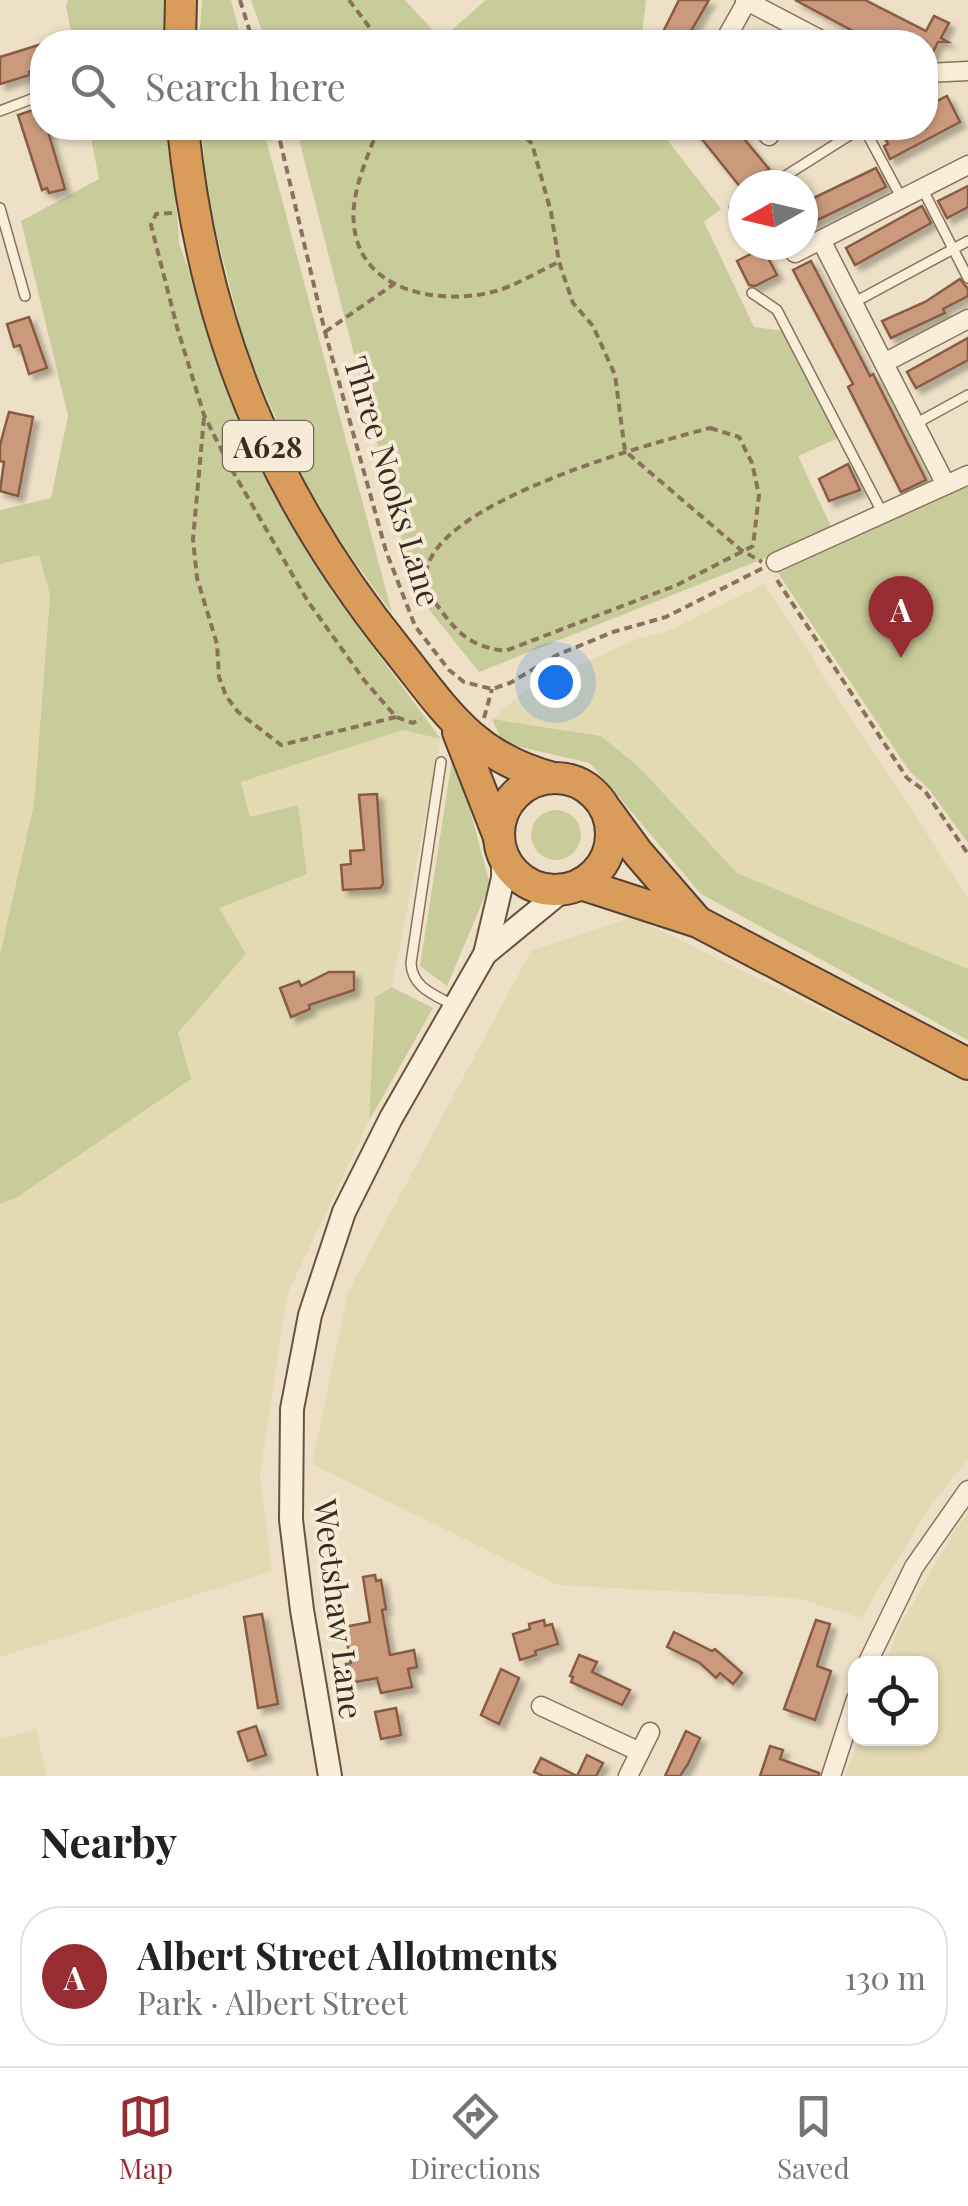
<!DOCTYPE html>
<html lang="en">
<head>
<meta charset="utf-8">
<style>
	:root { --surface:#fff; --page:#f6f6f6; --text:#222; --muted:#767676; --line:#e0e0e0; --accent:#972d33 }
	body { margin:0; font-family:"Playfair Display",serif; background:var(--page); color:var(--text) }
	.controls { position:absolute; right:30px; bottom:30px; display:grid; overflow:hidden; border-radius:20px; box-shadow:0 2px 8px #0004 }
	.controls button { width:90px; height:90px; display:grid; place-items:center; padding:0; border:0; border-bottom:2px solid var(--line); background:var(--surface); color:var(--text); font:50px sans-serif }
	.compass { position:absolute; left:728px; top:170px; width:90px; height:90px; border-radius:50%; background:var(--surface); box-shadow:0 2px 8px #0004; rotate:262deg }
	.you { position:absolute; left:555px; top:682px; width:35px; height:35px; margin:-25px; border:8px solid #fff; border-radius:50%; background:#1a73e8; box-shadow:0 0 0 15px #1a73e833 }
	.badge { display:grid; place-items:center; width:65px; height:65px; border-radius:50%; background:var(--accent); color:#fff; font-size:32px; font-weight:700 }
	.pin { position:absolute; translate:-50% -82px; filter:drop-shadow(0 2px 5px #0008) }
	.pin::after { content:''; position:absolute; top:52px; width:35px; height:30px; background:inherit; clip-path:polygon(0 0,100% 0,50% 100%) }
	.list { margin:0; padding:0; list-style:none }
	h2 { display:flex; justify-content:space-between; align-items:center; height:130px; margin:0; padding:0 40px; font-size:42px }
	h2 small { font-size:32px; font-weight:400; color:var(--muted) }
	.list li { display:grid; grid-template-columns:65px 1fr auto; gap:30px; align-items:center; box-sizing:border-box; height:140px; margin:0 20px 20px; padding:0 20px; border:2px solid var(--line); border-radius:40px }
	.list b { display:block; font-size:38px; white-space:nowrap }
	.list p { margin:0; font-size:32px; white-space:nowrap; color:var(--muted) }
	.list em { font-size:32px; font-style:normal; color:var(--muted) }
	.icon { flex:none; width:55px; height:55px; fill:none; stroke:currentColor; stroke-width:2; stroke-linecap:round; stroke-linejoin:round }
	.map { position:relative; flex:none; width:968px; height:1776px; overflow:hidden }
	.search { position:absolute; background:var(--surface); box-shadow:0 2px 8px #0004; left:30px; right:30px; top:30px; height:110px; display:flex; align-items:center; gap:25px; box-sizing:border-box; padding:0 35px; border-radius:40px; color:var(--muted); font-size:38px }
	.sheet { height:290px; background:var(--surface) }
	nav { display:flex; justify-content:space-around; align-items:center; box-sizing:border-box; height:140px; border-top:2px solid var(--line); background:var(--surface); font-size:28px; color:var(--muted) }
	nav a { display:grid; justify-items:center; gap:5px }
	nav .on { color:var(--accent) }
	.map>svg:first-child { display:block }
	.farmland { fill:#e3dab4 }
	.green { fill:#c8cc9a }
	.building { fill:#cb9a7d; stroke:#885b43; stroke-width:2.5; filter:url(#shadow) }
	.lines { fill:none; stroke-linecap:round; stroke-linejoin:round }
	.lane-casing { stroke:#89725c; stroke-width:12 }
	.street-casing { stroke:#89725c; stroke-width:21 }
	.secondary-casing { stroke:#6b533f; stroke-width:26 }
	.highway-casing { stroke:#574130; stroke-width:34 }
	.path { stroke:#89725c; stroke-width:4; stroke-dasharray:8 5; stroke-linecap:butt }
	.lane { stroke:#f8eeda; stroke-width:9 }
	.street { stroke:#f8eeda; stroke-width:18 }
	.secondary { stroke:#f8eeda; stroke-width:22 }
	.highway { stroke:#da9c5a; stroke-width:30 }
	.labels { text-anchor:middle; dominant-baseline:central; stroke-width:8; stroke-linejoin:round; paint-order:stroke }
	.shield { fill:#f5ebd6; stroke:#726557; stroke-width:2.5 }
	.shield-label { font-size:30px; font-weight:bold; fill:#3a2b20 }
	.street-label { font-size:32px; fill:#3a2b20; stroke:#f5ebd6 }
</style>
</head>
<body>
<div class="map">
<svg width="968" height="1776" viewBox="0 0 968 1776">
	<defs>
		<filter id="shadow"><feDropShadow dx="5.5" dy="5.5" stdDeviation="2.5" flood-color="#0004"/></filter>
	</defs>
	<rect width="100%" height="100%" fill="#eee0c7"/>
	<g class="farmland">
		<path d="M 40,555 L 50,595 L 34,804 L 0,954 L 0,564 Z"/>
		<path d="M 764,584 L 968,897 L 968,969 L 737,873 L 639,767 L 601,736 L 492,719 L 523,692 L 636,639 L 668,631 Z"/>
		<path d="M 403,729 L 441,739 L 392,987 L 375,997 L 369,1121 L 287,1295 L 260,1475 L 272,1571 L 0,1657 L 0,1204 L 16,1198 L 178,1033 L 246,954 L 218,908 L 250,817 L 241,782 Z"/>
		<path d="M 633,917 L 968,1081 L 968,1459 L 930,1507 L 861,1618 L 796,1598 L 558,1585 L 312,1464 L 348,1292 L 531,951 Z"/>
		<path d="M 968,1514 L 968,1776 L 845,1776 L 859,1739 L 930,1738 L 930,1664 L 886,1663 L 898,1629 L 956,1528 Z"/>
		<path d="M 36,1729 L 47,1776 L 0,1776 L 0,1739 Z"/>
	</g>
	<g class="green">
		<path d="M 68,0 L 170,0 L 166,42 L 73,42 L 66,6 Z"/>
		<path d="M 202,0 L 231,0 L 242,42 L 199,42 Z"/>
		<path d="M 251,0 L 405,0 L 441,39 L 486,0 L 646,0 L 641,42 L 266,42 Z"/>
		<path d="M 89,128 L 171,128 L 179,243 L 241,420 L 332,592 L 441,739 L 403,730 L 241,782 L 250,817 L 298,805 L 307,874 L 219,908 L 246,954 L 178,1033 L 191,1079 L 16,1198 L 0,1204 L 0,954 L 34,804 L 50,595 L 39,555 L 0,564 L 0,510 L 51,498 L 68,416 L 21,221 L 99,179 Z"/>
		<path d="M 202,128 L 263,128 L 392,613 L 315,507 L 246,350 L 206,192 Z"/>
		<path d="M 296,128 L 658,128 L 721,209 L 704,222 L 754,327 L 784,331 L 838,438 L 798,456 L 833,531 L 479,672 L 415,592 Z"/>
		<path d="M 968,486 L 968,843 L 929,789 L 910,772 L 778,573 Z"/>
		<path d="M 492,719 L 601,736 L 639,767 L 737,873 L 968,969 L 968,1040 L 701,894 L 590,763 L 503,743 Z"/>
		<path d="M 452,760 L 464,788 L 490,884 L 447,986 L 420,966 Z"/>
		<circle cx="556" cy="835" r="25"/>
		<path d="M 392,987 L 433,1008 L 369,1121 L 375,997 Z"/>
	</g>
	<g class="building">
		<path d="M 679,0 L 709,0 L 691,31 L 712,42 L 680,42 L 662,34 Z"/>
		<path d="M 795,0 L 865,0 L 926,31 L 934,16 L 949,23 L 941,38 L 948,42 L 938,42 L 929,60 L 926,60 L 926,42 L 893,42 L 874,33 L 870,40 Z"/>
		<path d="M 42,44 L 42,68 L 29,72 L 30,75 L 0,84 L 0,57 Z"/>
		<path d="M 947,96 L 960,122 L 890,159 L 884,146 L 888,144 L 880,128 L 926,128 L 926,112 L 933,108 L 931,104 Z"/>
		<path d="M 42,107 L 42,128 L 47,128 L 65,189 L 49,193 L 47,188 L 42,190 L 18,115 Z"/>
		<path d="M 693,128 L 735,128 L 769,169 L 742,189 Z"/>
		<path d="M 876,168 L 886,187 L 803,227 L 803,203 Z"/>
		<path d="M 968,186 L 968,207 L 947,218 L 938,201 Z"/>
		<path d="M 922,206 L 931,223 L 855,265 L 846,248 Z"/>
		<path d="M 759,250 L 763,258 L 767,256 L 777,275 L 755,286 L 749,285 L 737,261 Z"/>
		<path d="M 811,261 L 870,376 L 873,374 L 926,480 L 901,492 L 848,387 L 853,384 L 793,270 Z"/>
		<path d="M 960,279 L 968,289 L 968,296 L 943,309 L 945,313 L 891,338 L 882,321 L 925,302 Z"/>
		<path d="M 29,317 L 47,368 L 29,374 L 20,345 L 14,347 L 7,324 Z"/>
		<path d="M 968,338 L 968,360 L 916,388 L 907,372 Z"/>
		<path d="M 9,412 L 33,417 L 18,496 L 0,491 L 4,462 L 0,461 L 0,445 Z"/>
		<path d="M 848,464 L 860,490 L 829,501 L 819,479 Z"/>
		<path d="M 377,794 L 383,884 L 380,888 L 343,890 L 341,865 L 351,864 L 350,851 L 364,850 L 359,795 Z"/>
		<path d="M 329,972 L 354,972 L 354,990 L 309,1005 L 310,1009 L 291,1017 L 280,988 L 299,981 L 301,986 Z"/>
		<path d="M 375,1575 L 376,1581 L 381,1580 L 386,1609 L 382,1610 L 390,1655 L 414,1650 L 417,1667 L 408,1669 L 412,1687 L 381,1693 L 377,1678 L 350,1683 L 346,1664 L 351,1663 L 344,1627 L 370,1622 L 363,1577 Z"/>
		<path d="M 262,1614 L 278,1704 L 258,1708 L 244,1617 Z"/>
		<path d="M 544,1620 L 545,1626 L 552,1624 L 558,1644 L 535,1651 L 536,1655 L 520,1660 L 513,1634 L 530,1629 L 529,1624 Z"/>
		<path d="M 816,1620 L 830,1624 L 817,1666 L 831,1671 L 815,1720 L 784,1709 Z"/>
		<path d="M 674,1632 L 712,1651 L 715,1649 L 742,1673 L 733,1684 L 720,1673 L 716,1678 L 700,1663 L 667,1647 Z"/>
		<path d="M 579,1655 L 597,1662 L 592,1672 L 630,1690 L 622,1705 L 571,1682 L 573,1677 L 570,1676 Z"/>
		<path d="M 501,1669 L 519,1678 L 499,1724 L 481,1715 Z"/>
		<path d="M 396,1708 L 401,1735 L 381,1739 L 375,1712 Z"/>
		<path d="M 256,1726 L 266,1755 L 248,1761 L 238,1732 Z"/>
		<path d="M 686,1731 L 700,1738 L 688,1764 L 680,1776 L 665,1776 Z"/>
		<path d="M 770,1746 L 783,1750 L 780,1759 L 819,1773 L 819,1776 L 760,1776 Z"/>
		<path d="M 587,1755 L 603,1763 L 596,1776 L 543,1776 L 534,1772 L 541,1758 L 577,1776 Z"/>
	</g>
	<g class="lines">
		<g class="lane-casing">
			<g id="lane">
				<path d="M 0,111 L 42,95"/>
				<path d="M 864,128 L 902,199"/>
				<path d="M 771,185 L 861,128"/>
				<path d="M 922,188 L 968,278"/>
				<path d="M 0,208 L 25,296"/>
				<path d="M 734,208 L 743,202"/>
				<path d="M 752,293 L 777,310 L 883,514"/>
				<path d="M 853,303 L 968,241"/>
				<path d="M 915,424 L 968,395"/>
				<path d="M 441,762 L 411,963 C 412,988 435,995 455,1006"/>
			</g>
		</g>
		<g class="street-casing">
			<g id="street">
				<path d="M 745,0 L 825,42"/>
				<path d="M 724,42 L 747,1"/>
				<path d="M 926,73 L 968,71"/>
				<path d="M 762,128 L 769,136"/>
				<path d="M 821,240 L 946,485"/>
				<path d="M 795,253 L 968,165"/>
				<path d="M 884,363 L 968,319"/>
				<path d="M 776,562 L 968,475"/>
				<path d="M 867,1664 L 914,1567 L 968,1490"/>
				<path d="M 541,1706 L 640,1752"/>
				<path d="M 628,1776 L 650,1732"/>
				<path d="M 831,1776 L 856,1699"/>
			</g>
		</g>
		<g class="secondary-casing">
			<g id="secondary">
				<path d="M 485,954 L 563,890"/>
				<path d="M 330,1776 L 302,1610 L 291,1520 L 292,1409 L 310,1315 L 344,1212 L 391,1118 L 485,954 L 503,878 L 503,857"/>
			</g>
		</g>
		<g class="highway-casing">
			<g id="highway">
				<path d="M 180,42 L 181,0"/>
				<path d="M 183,128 C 203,329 272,495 399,652 C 447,713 474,757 553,778"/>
				<path d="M 458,732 L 499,837"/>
				<circle cx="555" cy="834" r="56"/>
				<path d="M 608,812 L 638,853 L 696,920"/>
				<path d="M 581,884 L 698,922 L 968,1064"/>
			</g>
		</g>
		<g class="path">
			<path d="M 240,0 L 253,42"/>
			<path d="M 349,0 L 379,40 L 407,38 L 412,42"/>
			<path d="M 277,128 L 325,332 L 386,551 L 415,626 L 449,670 L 464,682 L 492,689 L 510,683 L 557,655 L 613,632 L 666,617 L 763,568"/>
			<path d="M 378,128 C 368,157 350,193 354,225 C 360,293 442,306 496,291 C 517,285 539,271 559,262"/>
			<path d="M 518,128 L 532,144 L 551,212 L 559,262 L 573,303 L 593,326 L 615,375 L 625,451 L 741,550 L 762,562"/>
			<path d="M 172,213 L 156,214 L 151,225 L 177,327 L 204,415 L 228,463 L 307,600 L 364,680 L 396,717 L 413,723 L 421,719"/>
			<path d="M 325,332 L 394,284"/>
			<path d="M 204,418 L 193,539 L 197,578 L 217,644 L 219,677 L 226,696 L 238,712 L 281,745 L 396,717"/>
			<path d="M 710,428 L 739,437 L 752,463 L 759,495 L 753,546 L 677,585 L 505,651 C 467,646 456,631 434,601 C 375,515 657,442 710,428 Z"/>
			<path d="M 777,580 L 907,778 L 925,791 L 968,854"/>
			<path d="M 484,718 L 492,689"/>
		</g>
		<use href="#lane" class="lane"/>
		<use href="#street" class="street"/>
		<use href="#secondary" class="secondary"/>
		<use href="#highway" class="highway"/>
	</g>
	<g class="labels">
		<rect class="shield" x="223" y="421" width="90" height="50" rx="8"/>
		<g class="shield-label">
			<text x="268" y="446">A628</text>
		</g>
		<g class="street-label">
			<text transform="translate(394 481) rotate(73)">Three Nooks Lane</text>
			<text transform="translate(340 1609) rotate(83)">Weetshaw Lane</text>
		</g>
	</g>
</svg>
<div class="controls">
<button><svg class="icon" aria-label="locate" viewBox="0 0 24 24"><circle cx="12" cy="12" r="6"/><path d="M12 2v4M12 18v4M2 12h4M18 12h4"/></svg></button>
</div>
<svg class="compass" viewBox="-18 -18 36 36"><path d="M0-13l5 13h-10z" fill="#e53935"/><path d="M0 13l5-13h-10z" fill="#767676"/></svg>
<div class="you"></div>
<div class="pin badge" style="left:901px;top:658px">A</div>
<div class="search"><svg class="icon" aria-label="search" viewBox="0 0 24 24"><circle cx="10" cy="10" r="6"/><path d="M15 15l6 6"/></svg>Search here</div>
</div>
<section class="sheet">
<h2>Nearby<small></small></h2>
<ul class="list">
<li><span class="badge">A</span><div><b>Albert Street Allotments</b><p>Park · Albert Street</p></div><em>130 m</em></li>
</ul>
</section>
<nav>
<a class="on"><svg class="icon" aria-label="map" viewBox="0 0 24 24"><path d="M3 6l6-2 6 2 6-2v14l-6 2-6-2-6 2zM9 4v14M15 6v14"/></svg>Map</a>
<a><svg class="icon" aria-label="directions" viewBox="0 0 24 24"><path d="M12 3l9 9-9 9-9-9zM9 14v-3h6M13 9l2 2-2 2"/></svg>Directions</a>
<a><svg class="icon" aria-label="saved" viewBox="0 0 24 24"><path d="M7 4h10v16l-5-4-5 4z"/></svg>Saved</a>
</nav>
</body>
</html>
